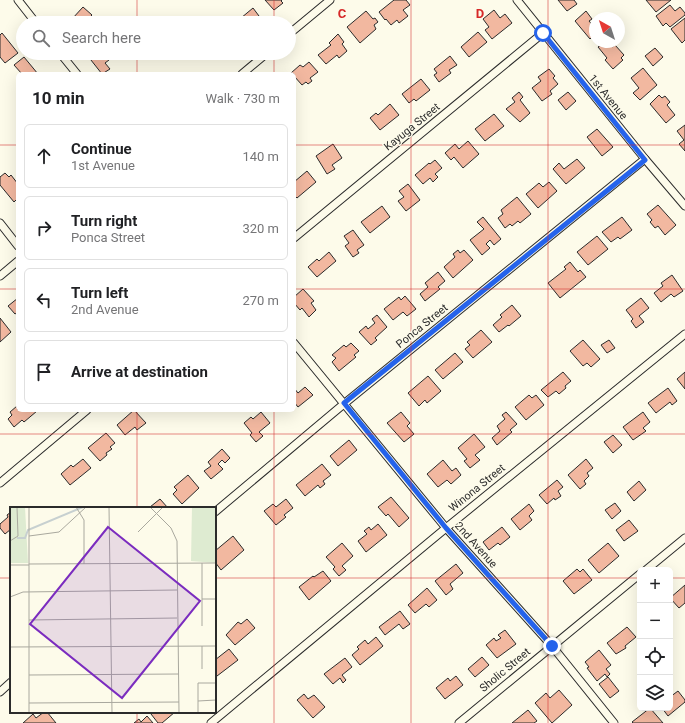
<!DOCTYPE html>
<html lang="en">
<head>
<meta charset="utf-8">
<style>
	:root { --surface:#fff; --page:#f2f2f2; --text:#202124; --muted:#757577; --line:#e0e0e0 }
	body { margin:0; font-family:Roboto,sans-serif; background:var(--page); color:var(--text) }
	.controls { position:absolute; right:12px; bottom:12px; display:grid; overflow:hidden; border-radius:6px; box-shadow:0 4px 16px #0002 }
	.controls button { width:36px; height:36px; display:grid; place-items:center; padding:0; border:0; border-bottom:1px solid var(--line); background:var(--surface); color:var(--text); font:20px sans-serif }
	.compass { position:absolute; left:589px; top:12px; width:36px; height:36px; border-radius:50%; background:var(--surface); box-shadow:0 4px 16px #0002; rotate:321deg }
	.stop { position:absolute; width:12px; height:12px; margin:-9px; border:3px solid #2563eb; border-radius:50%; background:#fff }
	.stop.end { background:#2563eb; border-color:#fff; box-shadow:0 1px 4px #0008 }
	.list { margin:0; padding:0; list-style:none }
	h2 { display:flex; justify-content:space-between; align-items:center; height:52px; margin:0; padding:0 16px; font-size:17px }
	h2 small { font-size:13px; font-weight:400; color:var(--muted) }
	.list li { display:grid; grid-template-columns:26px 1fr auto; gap:12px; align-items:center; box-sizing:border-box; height:64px; margin:0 8px 8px; padding:0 8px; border:1px solid var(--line); border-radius:6px }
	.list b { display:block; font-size:15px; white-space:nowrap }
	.list p { margin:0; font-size:13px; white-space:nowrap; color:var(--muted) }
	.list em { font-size:13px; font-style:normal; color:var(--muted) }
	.icon { flex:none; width:22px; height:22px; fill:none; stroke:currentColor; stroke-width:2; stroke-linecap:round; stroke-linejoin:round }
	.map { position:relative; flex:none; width:685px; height:723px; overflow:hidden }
	.search { position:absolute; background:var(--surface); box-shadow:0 4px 16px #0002; left:16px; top:16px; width:280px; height:44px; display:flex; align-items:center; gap:10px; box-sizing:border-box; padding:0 14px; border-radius:22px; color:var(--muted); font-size:15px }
	.panel { position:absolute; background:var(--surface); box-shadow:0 4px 16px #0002; left:16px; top:72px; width:280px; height:340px; border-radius:6px }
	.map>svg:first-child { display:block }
	.building { fill:#f2b8a0; stroke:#2b2b2b }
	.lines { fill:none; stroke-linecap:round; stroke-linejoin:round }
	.minor-casing { stroke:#2b2b2b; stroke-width:9 }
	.minor { stroke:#fdfbea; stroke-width:7 }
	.route { stroke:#2563eb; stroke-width:5 }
	.grid { fill:none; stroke:#d62828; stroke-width:1; stroke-opacity:0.55 }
	.labels { text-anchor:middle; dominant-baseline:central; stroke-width:3; stroke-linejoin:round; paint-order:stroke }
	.street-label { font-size:11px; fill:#2b2b2b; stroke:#fdfbea }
	.inset-river { fill:none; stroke:#c7d0d0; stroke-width:2 }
	.inset-road { fill:none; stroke:#a9a89e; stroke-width:1 }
	.view { fill:#7b2cbf; fill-opacity:0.15; stroke:#7b2cbf; stroke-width:2 }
	.inset-edge { fill:none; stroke:#2b2b2b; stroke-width:2 }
	.grid-label { font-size:13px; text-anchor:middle; font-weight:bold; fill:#d62828; stroke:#fdfbea; stroke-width:3; stroke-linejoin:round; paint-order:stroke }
</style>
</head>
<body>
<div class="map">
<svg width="685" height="723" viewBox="0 0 685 723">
	<rect width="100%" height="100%" fill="#fdfbea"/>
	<g class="building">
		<path d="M 265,0 L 282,0 L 281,1 L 283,3 L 274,10 Z"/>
		<path d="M 394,0 L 406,0 L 410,5 L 403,10 L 408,16 L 399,23 L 397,20 L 391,25 L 386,19 L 385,20 L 379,12 Z"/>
		<path d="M 558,0 L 574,0 L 577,4 L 567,11 Z"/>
		<path d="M 646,0 L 671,0 L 656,12 Z"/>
		<path d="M 670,5 L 675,11 L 680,7 L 685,13 L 685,15 L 670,27 L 666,23 L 663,26 L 656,16 Z"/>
		<path d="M 83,7 L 92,15 L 90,17 L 96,23 L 76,23 L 72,19 Z"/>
		<path d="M 253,8 L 262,20 L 258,23 L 235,23 Z"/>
		<path d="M 494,10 L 500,18 L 505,14 L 512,23 L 492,39 L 485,30 L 489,27 L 483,19 Z"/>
		<path d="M 366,11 L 373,19 L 375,18 L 378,22 L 374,25 L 376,29 L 360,43 L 347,27 Z"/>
		<path d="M 586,11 L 592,19 L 589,21 L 595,28 L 595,34 L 590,39 L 575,21 Z"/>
		<path d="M 685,18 L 685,40 L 682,43 L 671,29 Z"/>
		<path d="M 478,32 L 487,42 L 469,57 L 461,47 Z"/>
		<path d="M 2,33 L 18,53 L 5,63 L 0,57 L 0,35 Z"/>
		<path d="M 338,34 L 344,42 L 342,44 L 347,51 L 339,58 L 337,55 L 326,64 L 318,55 L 331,45 L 329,43 Z"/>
		<path d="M 605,42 L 608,42 L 612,47 L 615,45 L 624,55 L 621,58 L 623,60 L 613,69 L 605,60 L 607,58 L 598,47 Z"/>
		<path d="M 655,48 L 663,57 L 653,66 L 645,56 Z"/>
		<path d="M 90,53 L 104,53 L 109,60 L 105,63 L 110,69 L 102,74 L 87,55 Z"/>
		<path d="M 450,56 L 457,65 L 449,70 L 451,73 L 439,82 L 434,75 L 437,73 L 434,69 Z"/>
		<path d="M 24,57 L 38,74 L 22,74 L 14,65 Z"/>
		<path d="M 309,62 L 318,72 L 310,78 L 312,81 L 308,84 L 306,82 L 302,85 L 294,76 L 294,74 L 291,73 L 300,65 L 303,67 Z"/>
		<path d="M 643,68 L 657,85 L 640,100 L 633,93 L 639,88 L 631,78 Z"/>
		<path d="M 549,69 L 555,76 L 553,78 L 558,84 L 550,91 L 552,94 L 542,101 L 532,88 L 541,81 L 538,77 Z"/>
		<path d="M 421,79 L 430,90 L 416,101 L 414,99 L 409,103 L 402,94 Z"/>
		<path d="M 519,92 L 523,97 L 520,100 L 530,113 L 520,122 L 506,109 L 515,102 L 512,98 Z"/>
		<path d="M 568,92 L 576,101 L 566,110 L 558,100 Z"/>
		<path d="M 659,95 L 662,98 L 665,96 L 670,102 L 667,105 L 675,115 L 666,123 L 650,104 Z"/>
		<path d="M 390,104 L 399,115 L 380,130 L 370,118 L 376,113 L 378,115 Z"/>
		<path d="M 494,114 L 504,126 L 485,141 L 475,129 Z"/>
		<path d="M 685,125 L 685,151 L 679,144 L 684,140 L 677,131 Z"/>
		<path d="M 597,129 L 613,147 L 602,156 L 587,137 Z"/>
		<path d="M 468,141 L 479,154 L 463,168 L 454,157 L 451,160 L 445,153 L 455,144 L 459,149 Z"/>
		<path d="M 333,144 L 342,158 L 332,165 L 335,169 L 327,174 L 316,156 Z"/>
		<path d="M 577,159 L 585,168 L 566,184 L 553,169 L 559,163 L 564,169 Z"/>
		<path d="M 435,160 L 442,168 L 435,174 L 438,177 L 433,182 L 430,178 L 423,184 L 415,175 L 429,163 L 430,164 Z"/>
		<path d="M 307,171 L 316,182 L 297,198 L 294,195 L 294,182 Z"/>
		<path d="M 5,173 L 9,177 L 11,175 L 18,184 L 18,198 L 14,202 L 0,185 L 0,177 Z"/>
		<path d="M 549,182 L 557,191 L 538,208 L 526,194 L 539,183 L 543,187 Z"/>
		<path d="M 408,184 L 420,200 L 406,211 L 398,201 L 404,197 L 399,191 Z"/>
		<path d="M 517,197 L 531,214 L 520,223 L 518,221 L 512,226 L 510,224 L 505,228 L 498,218 L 503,214 L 501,210 Z"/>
		<path d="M 658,205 L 676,225 L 665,235 L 658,226 L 655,228 L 650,222 L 652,220 L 647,214 Z"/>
		<path d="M 382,206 L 390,217 L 370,233 L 361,222 Z"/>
		<path d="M 483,217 L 501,239 L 494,245 L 490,240 L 486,244 L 490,248 L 482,255 L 470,240 L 484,229 L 477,222 Z"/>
		<path d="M 622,217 L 632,230 L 620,239 L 618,237 L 611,242 L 602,232 Z"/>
		<path d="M 353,230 L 364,245 L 357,250 L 359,253 L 353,257 L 345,246 L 349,243 L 344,236 Z"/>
		<path d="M 597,236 L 608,249 L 588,265 L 577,252 Z"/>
		<path d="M 458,250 L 460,253 L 464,250 L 473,260 L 453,278 L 444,267 L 455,257 L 453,254 Z"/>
		<path d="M 329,252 L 336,261 L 317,277 L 308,267 L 317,259 L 319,261 Z"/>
		<path d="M 570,262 L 578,272 L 580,270 L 586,277 L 560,298 L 548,283 L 566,269 L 564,267 Z"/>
		<path d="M 438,272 L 445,281 L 438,287 L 440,289 L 425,301 L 420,294 L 428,287 L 425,283 Z"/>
		<path d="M 672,275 L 683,291 L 674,297 L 671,294 L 661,302 L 654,293 L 663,286 L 661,283 Z"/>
		<path d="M 303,289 L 314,301 L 311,303 L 316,310 L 309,317 L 302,308 L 300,310 L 294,303 L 294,297 Z"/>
		<path d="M 405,296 L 416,309 L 407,316 L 403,312 L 393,320 L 384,309 L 399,297 L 401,300 Z"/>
		<path d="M 18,298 L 18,312 L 15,314 L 8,306 Z"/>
		<path d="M 641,298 L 649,308 L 639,316 L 644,322 L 636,328 L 631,321 L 633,319 L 626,310 Z"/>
		<path d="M 512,305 L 521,316 L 509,326 L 508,325 L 499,332 L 493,325 L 502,317 L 500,315 Z"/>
		<path d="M 377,315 L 387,327 L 375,338 L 377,340 L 371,345 L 359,332 L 366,326 L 368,329 L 375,323 L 372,319 Z"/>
		<path d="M 0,318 L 11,332 L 0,342 Z"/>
		<path d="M 481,330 L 492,342 L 473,358 L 465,349 L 470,345 L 467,342 Z"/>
		<path d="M 583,340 L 600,359 L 591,367 L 587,363 L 583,366 L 570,351 Z"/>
		<path d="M 609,340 L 615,348 L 607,353 L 601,345 Z"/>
		<path d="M 351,343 L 359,351 L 354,355 L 356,357 L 339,371 L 332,362 L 336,358 L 332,355 L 344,345 L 346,347 Z"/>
		<path d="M 455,353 L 463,362 L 443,379 L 435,370 Z"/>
		<path d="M 563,372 L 571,381 L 565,386 L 566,388 L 559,394 L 556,391 L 548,397 L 541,390 Z"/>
		<path d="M 685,372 L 685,389 L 677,379 Z"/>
		<path d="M 428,376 L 441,391 L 427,403 L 425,400 L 419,406 L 408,393 Z"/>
		<path d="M 305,387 L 313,395 L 298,407 L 294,402 L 294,388 L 298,393 Z"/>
		<path d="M 668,388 L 677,401 L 672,405 L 670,402 L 656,413 L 648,403 Z"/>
		<path d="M 529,395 L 532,398 L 536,395 L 544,405 L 526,420 L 515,407 Z"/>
		<path d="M 17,406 L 18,410 L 36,410 L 37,411 L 24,422 L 22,420 L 14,427 L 8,419 L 12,415 L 10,412 Z"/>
		<path d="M 134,410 L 146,423 L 137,430 L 135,427 L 125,435 L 117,425 Z"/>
		<path d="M 261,412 L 270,423 L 259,432 L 263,436 L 256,442 L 250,435 L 252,433 L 244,423 L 251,417 L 253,419 Z"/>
		<path d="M 401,412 L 410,423 L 407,426 L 414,434 L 404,442 L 387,423 Z"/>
		<path d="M 506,412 L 517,424 L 510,430 L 512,432 L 497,445 L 492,438 L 500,431 L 497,426 L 505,419 L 502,415 Z"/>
		<path d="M 643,412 L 650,422 L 643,428 L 646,431 L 633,440 L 623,427 Z"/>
		<path d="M 106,433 L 115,443 L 110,447 L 112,449 L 106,453 L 107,455 L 100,461 L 88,448 Z"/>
		<path d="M 474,434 L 485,447 L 475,455 L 480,460 L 470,468 L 464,461 L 467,459 L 458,448 Z"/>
		<path d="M 613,435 L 622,445 L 613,453 L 604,442 Z"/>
		<path d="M 349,440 L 357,450 L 338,466 L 330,456 Z"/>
		<path d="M 222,449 L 230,458 L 225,463 L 222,460 L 218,464 L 223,469 L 211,479 L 204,471 L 211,466 L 208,462 Z"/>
		<path d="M 83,459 L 91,468 L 70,485 L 61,474 L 71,465 L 73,467 Z"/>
		<path d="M 586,459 L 593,468 L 587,473 L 589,476 L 584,481 L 586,484 L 580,489 L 568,475 Z"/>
		<path d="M 443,460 L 452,471 L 456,468 L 461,475 L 451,484 L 447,480 L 438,487 L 427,474 Z"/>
		<path d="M 322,464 L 331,475 L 323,481 L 325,484 L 320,488 L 318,485 L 305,496 L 296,485 Z"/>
		<path d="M 188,475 L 199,488 L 182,504 L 173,494 L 177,490 L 174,487 Z"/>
		<path d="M 557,480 L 563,487 L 558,491 L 561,496 L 555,500 L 554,498 L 547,504 L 539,495 Z"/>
		<path d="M 639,481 L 646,490 L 634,501 L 627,492 Z"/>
		<path d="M 391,497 L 409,518 L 399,527 L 388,514 L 386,516 L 378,507 Z"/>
		<path d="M 160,499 L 168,508 L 150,508 L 150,507 Z"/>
		<path d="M 286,499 L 293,508 L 284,515 L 286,517 L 276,525 L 264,511 L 273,504 L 276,507 Z"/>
		<path d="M 615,503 L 621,511 L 612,519 L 605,510 Z"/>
		<path d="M 529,504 L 534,511 L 529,516 L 532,520 L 520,530 L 511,519 Z"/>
		<path d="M 11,512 L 11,529 L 5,534 L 0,528 L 0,524 L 8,517 L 7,515 Z"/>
		<path d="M 629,520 L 638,531 L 624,541 L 616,530 Z"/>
		<path d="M 378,524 L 387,535 L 366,552 L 358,541 L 367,534 L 364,531 L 369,527 L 371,530 Z"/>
		<path d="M 502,527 L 510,537 L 500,545 L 498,543 L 489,550 L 483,542 Z"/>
		<path d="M 233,536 L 244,550 L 221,570 L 215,562 L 215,551 Z"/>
		<path d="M 342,543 L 353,556 L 342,566 L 346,570 L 339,576 L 333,569 L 335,567 L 326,557 Z"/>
		<path d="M 608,543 L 619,556 L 599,573 L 588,560 Z"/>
		<path d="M 456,564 L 463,573 L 450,584 L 453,589 L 446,595 L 435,581 Z"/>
		<path d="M 577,569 L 580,572 L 583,569 L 592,580 L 574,594 L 563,581 Z"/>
		<path d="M 323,571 L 331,581 L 309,600 L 299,587 L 313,576 L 314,577 Z"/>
		<path d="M 685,585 L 685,603 L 679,608 L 670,598 Z"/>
		<path d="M 427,588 L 437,600 L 429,607 L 426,604 L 415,613 L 408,605 Z"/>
		<path d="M 400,611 L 410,624 L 403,629 L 399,624 L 385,635 L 379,627 Z"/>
		<path d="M 247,619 L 255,628 L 235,645 L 226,635 L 238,622 L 241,624 Z"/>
		<path d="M 627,627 L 636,637 L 625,646 L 626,648 L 616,654 L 607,643 Z"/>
		<path d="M 505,630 L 516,644 L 497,658 L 486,645 L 494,638 L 496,641 L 501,638 L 498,635 Z"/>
		<path d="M 376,637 L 383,646 L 360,665 L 352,655 L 359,649 L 357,647 L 365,640 L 368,644 Z"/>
		<path d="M 229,649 L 238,660 L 217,676 L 215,673 L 215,660 Z"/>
		<path d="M 599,650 L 611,665 L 606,669 L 610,674 L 607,677 L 605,674 L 597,681 L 587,668 L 589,667 L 585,662 Z"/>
		<path d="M 482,657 L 489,665 L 475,677 L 468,669 Z"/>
		<path d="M 345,658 L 352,667 L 342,675 L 346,680 L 343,683 L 340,678 L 333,684 L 324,674 Z"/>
		<path d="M 456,676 L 463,685 L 445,699 L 436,688 L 448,678 L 450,681 Z"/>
		<path d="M 608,677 L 619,691 L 610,698 L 599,684 Z"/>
		<path d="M 559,690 L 572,705 L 552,723 L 535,703 L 546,693 L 550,698 Z"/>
		<path d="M 678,691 L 685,700 L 685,702 L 668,716 L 662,708 L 670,708 L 670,697 Z"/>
		<path d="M 304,694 L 308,699 L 314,695 L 325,707 L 313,718 L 297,700 Z"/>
		<path d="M 650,708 L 663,723 L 633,723 L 632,722 Z"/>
		<path d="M 528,710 L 537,721 L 534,723 L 512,723 Z"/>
		<path d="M 44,712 L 47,712 L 56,723 L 23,723 L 33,714 L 36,718 Z"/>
		<path d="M 153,712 L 175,712 L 162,723 L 158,723 L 151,714 Z"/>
		<path d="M 147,716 L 153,723 L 134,723 L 139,719 L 141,722 Z"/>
	</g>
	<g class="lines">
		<g class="minor-casing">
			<g id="minor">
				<path d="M 18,0 L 36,23"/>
				<path d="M 517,0 L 645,159 L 685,206"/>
				<path d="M 289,34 L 330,0"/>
				<path d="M 60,53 L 77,74"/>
				<path d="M 242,74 L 267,53"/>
				<path d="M 0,223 L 18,246"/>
				<path d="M 294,238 L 543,33"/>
				<path d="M 0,276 L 18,261"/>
				<path d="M 294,343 L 446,528 L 552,646 L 614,723"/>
				<path d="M 0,483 L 87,410"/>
				<path d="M 215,512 L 345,403 L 645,159"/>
				<path d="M 646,570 L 685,538"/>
				<path d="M 0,692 L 11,682"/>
				<path d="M 211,723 L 446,528 L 685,334"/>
				<path d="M 459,723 L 640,574"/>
			</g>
		</g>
		<use href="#minor" class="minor"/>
	</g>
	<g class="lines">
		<path class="route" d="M 543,33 L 645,160 L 344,403 L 446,528 L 552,646"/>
	</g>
	<path class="grid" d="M 137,0 L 137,23M 274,0 L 274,23M 411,0 L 411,723M 548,0 L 548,723M 137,53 L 137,74M 274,53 L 274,74M 0,145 L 18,145M 294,145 L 685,145M 0,289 L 18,289M 294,289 L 685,289M 137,410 L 137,508M 274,410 L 274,723M 0,434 L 685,434M 0,578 L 11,578M 215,578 L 640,578M 670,578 L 685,578M 137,712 L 137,723"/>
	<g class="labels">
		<g class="street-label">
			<text transform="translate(608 97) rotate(51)">1st Avenue</text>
			<text transform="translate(412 127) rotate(-39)">Kayuga Street</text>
			<text transform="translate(422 326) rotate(-39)">Ponca Street</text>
			<text transform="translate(477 488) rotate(-39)">Winona Street</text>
			<text transform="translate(476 545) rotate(48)">2nd Avenue</text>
			<text transform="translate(505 670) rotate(-40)">Sholic Street</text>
		</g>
	</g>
	<g transform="translate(10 507)">
		<rect width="206" height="206" fill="#fdfbea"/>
		<path d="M 0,0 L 15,0 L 18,56 L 0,56 ZM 182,0 L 206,0 L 206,56 L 181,54 Z" fill="#deebd1"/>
		<path class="inset-river" d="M 7,31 L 15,31 L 18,23 L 73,0"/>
		<path class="inset-road" d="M 19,0 L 19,206M 66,0 L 74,13 L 74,57M 99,0 L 102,206M 140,0 L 161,21 L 167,34 L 169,206M 128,25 L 153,0M 19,29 L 49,25 L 76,0M 0,34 L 8,29 L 7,0M 19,57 L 206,56M 0,58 L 19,58M 0,90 L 13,85 L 167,83M 192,92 L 206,92M 19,113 L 167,111M 192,119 L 192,56M 192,139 L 192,162M 0,140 L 206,139M 19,168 L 169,167M 188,194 L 206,193M 19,196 L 169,195M 188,206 L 188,176 L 206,176"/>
		<path class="view" d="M 98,20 L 190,94 L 112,191 L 20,117 Z"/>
		<rect width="206" height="206" class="inset-edge"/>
	</g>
	<g class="grid-label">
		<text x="342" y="18">C</text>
		<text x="480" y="18">D</text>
	</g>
</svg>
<div class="controls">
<button>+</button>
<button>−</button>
<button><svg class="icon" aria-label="locate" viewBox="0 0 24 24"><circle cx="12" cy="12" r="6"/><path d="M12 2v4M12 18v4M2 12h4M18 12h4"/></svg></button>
<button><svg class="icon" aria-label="layers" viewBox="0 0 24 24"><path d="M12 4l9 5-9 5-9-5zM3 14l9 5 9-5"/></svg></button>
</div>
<svg class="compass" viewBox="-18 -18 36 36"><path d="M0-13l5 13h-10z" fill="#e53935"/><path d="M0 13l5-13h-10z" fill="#757577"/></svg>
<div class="stop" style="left:543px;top:33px"></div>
<div class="stop end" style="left:552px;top:646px"></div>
<div class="search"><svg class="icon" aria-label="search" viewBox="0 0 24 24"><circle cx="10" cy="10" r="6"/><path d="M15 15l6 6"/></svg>Search here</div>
<section class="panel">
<h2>10 min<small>Walk · 730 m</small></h2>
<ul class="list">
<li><svg class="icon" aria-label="ahead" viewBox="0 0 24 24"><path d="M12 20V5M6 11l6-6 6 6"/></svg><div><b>Continue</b><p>1st Avenue</p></div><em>140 m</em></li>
<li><svg class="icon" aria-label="right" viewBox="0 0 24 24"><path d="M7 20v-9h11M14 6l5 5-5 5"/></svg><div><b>Turn right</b><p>Ponca Street</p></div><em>320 m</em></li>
<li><svg class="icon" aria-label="left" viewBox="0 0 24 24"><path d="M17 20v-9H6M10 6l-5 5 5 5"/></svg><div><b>Turn left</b><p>2nd Avenue</p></div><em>270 m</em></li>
<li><svg class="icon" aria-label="arrive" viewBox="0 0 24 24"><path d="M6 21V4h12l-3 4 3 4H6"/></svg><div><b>Arrive at destination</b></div></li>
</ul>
</section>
</div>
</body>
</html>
